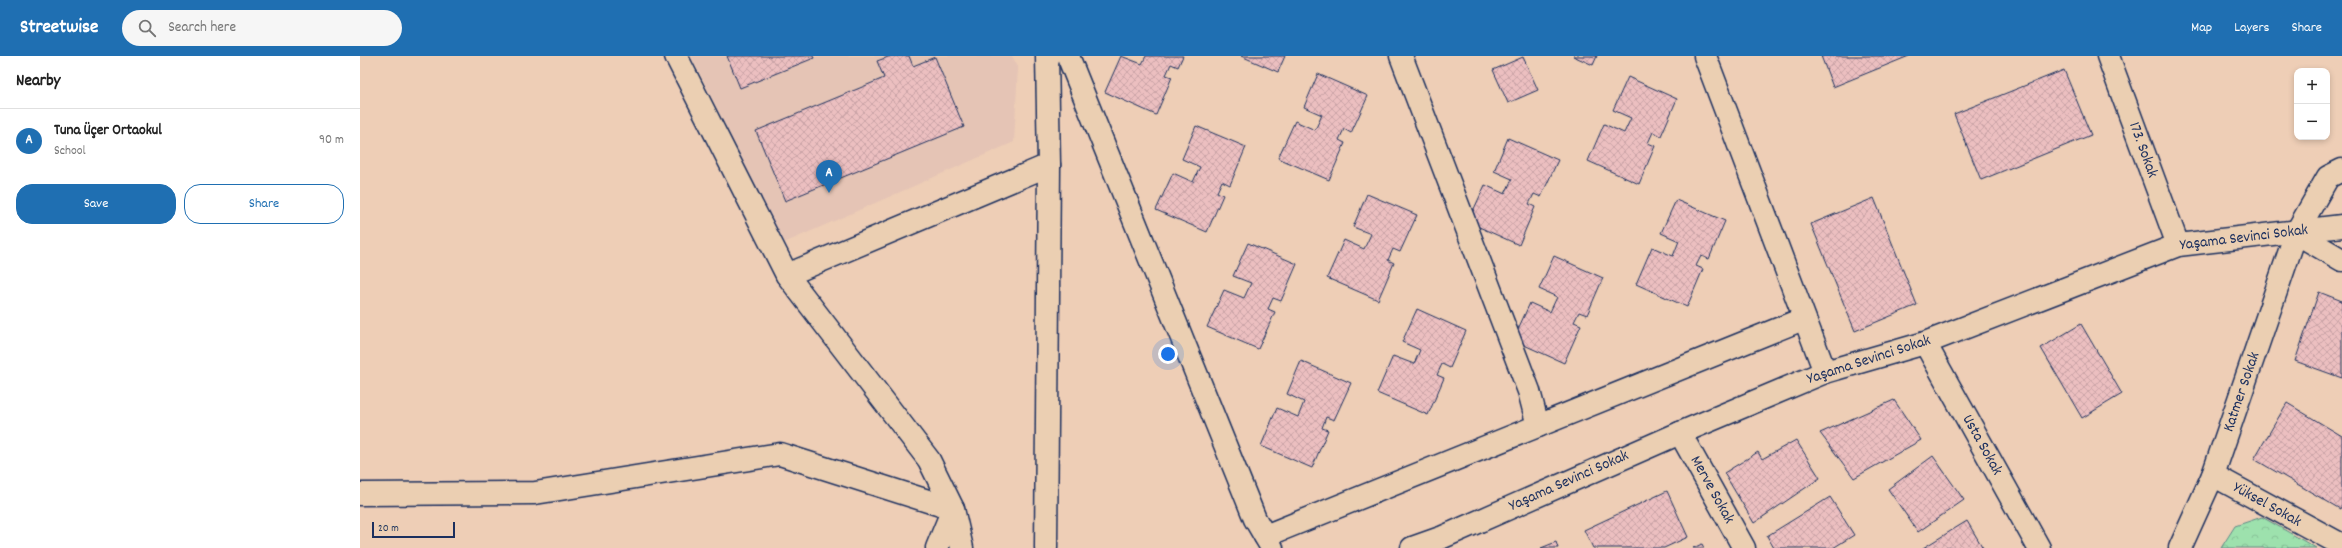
<!DOCTYPE html>
<html lang="en">
<head>
<meta charset="utf-8">
<style>
	:root { --surface:#fff; --page:#f6f6f6; --text:#222; --muted:#767676; --line:#e0e0e0; --accent:#1f6fb2 }
	body { margin:0; font-family:Dekko,sans-serif; background:var(--page); color:var(--text) }
	.controls { position:absolute; right:12px; top:12px; display:grid; overflow:hidden; border-radius:8px; box-shadow:0 2px 6px #0003 }
	.controls button { width:36px; height:36px; display:grid; place-items:center; padding:0; border:0; border-bottom:1px solid var(--line); background:var(--surface); color:var(--text); font:20px sans-serif }
	.scale { position:absolute; left:12px; bottom:10px; width:83px; box-sizing:border-box; padding-left:4px; border:2px solid #1b2f5e; border-top:0; font-size:11px; line-height:14px; white-space:nowrap; color:#1b2f5e; -webkit-text-stroke:3px #ebcfb2; paint-order:stroke }
	.you { position:absolute; left:808px; top:298px; width:14px; height:14px; margin:-10px; border:3px solid #fff; border-radius:50%; background:#1a73e8; box-shadow:0 0 0 6px #1a73e833 }
	.badge { display:grid; place-items:center; width:26px; height:26px; border-radius:50%; background:var(--accent); color:#fff; font-size:13px; font-weight:700 }
	.pin { position:absolute; translate:-50% -33px; filter:drop-shadow(0 1px 2px #0008) }
	.pin::after { content:''; position:absolute; top:21px; width:14px; height:12px; background:inherit; clip-path:polygon(0 0,100% 0,50% 100%) }
	.list { margin:0; padding:0; list-style:none }
	h2 { display:flex; justify-content:space-between; align-items:center; height:52px; margin:0; padding:0 16px; font-size:17px }
	h2 small { font-size:13px; font-weight:400; color:var(--muted) }
	.list li { display:grid; grid-template-columns:26px 1fr auto; gap:12px; align-items:center; box-sizing:border-box; height:64px; padding:0 16px; border-top:1px solid var(--line) }
	.list b { display:block; font-size:15px; white-space:nowrap }
	.list p { margin:0; font-size:13px; white-space:nowrap; color:var(--muted) }
	.list em { font-size:13px; font-style:normal; color:var(--muted) }
	.actions { display:flex; gap:8px; padding:12px 16px }
	.actions a { flex:1; padding:9px 0; border:1px solid var(--accent); border-radius:16px; text-align:center; font-size:14px; color:var(--accent) }
	.actions .main { background:var(--accent); color:#fff }
	.icon { flex:none; width:22px; height:22px; fill:none; stroke:currentColor; stroke-width:2; stroke-linecap:round; stroke-linejoin:round }
	.map { position:relative; flex:none; width:1982px; height:492px; overflow:hidden }
	header { display:flex; align-items:center; gap:24px; box-sizing:border-box; height:56px; padding:0 20px; background:var(--accent); color:#fff }
	header strong { font-size:19px }
	nav { display:flex; gap:22px; margin-inline-start:auto; font-size:14px }
	.search { width:280px; height:36px; background:var(--page); display:flex; align-items:center; gap:10px; box-sizing:border-box; padding:0 14px; border-radius:22px; color:var(--muted); font-size:15px }
	main { display:flex }
	aside { flex:1; background:var(--surface) }
	.map>svg:first-child { display:block }
	.built { fill:#e5c4b5 }
	.park { fill:url(#park-crowns); stroke:#5c8886 }
	.building { fill:url(#building-cross-hatch); stroke:#1b2f5e }
	.lines { fill:none; stroke-linecap:round; stroke-linejoin:round }
	.minor-casing { stroke:#1b2f5e; stroke-width:25 }
	.minor { stroke:#ebcfb2; stroke-width:22 }
	.labels { text-anchor:middle; dominant-baseline:central; stroke-width:3.5; stroke-linejoin:round; paint-order:stroke }
	.street-label { font-size:16px; fill:#1b2f5e; stroke:#ebcfb2 }
</style>
</head>
<body>
<header>
<strong>Streetwise</strong>
<div class="search"><svg class="icon" aria-label="search" viewBox="0 0 24 24"><circle cx="10" cy="10" r="6"/><path d="M15 15l6 6"/></svg>Search here</div>
<nav><a>Map</a><a>Layers</a><a>Share</a></nav>
</header>
<main>
<aside>
<h2>Nearby<small></small></h2>
<ul class="list">
<li><span class="badge">A</span><div><b>Tuna Üçer Ortaokul</b><p>School</p></div><em>90 m</em></li>
</ul>
<div class="actions"><a class="main">Save</a><a>Share</a></div>
</aside>
<div class="map">
<svg width="1982" height="492" viewBox="0 0 1982 492">
	<defs>
		<pattern id="park-crowns" width="20" height="18" patternUnits="userSpaceOnUse"><rect width="20" height="18" fill="#9de1ad"/><path d="M2 6a3 3 0 1 1 6 0M12 15a3 3 0 1 1 6 0" fill="none" stroke="#87c197"/></pattern>
		<pattern id="building-cross-hatch" width="8" height="8" patternUnits="userSpaceOnUse"><rect width="8" height="8" fill="#ecbfc0"/><path d="M0 0l8 8M0 8l8-8" fill="none" stroke="#caa4a7"/></pattern>
	</defs>
	<rect width="100%" height="100%" fill="#eeceb6"/>
	<filter id="ink" filterUnits="userSpaceOnUse"><feTurbulence type="fractalNoise" baseFrequency=".025" numOctaves="2"/><feDisplacementMap in="SourceGraphic" scale="8" xChannelSelector="R" yChannelSelector="G"/><feConvolveMatrix kernelMatrix="1 2 1 2 8 2 1 2 1" color-interpolation-filters="sRGB"/></filter>
	<g filter="url(#ink)">
		<path class="built" d="M 331,0 L 652,0 L 658,11 L 654,86 L 424,187 Z"/>
		<path class="park" d="M 1902,461 L 1956,492 L 1861,492 L 1875,470 Z"/>
		<g class="building">
			<path d="M 367,0 L 453,0 L 454,2 L 380,32 Z"/>
			<path d="M 531,0 L 549,0 L 553,10 L 575,1 L 604,71 L 425,145 L 396,75 L 524,22 L 517,5 Z"/>
			<path d="M 761,0 L 782,8 L 786,0 L 823,0 L 818,11 L 811,8 L 806,19 L 812,21 L 796,59 L 745,36 Z"/>
			<path d="M 881,0 L 925,0 L 918,16 Z"/>
			<path d="M 1213,0 L 1237,0 L 1233,9 Z"/>
			<path d="M 1461,0 L 1549,0 L 1473,31 Z"/>
			<path d="M 1163,1 L 1178,34 L 1148,47 L 1133,14 Z"/>
			<path d="M 1704,14 L 1731,79 L 1621,124 L 1594,58 Z"/>
			<path d="M 958,18 L 1008,40 L 991,77 L 984,73 L 979,84 L 985,87 L 969,124 L 918,102 L 935,65 L 955,74 L 962,59 L 944,51 Z"/>
			<path d="M 1268,21 L 1317,43 L 1301,80 L 1293,76 L 1288,87 L 1295,90 L 1279,128 L 1228,105 L 1244,68 L 1264,77 L 1271,62 L 1253,54 Z"/>
			<path d="M 836,70 L 886,91 L 870,129 L 862,125 L 857,136 L 863,139 L 847,176 L 796,154 L 813,117 L 833,126 L 840,111 L 822,103 Z"/>
			<path d="M 1148,82 L 1198,104 L 1181,141 L 1174,138 L 1169,148 L 1175,151 L 1159,189 L 1108,166 L 1125,129 L 1145,138 L 1152,123 L 1134,115 Z"/>
			<path d="M 1007,138 L 1057,159 L 1040,196 L 1033,193 L 1028,204 L 1034,207 L 1018,244 L 967,222 L 984,184 L 1004,193 L 1011,178 L 993,171 Z"/>
			<path d="M 1514,142 L 1557,249 L 1495,275 L 1451,168 Z"/>
			<path d="M 1316,144 L 1365,165 L 1349,203 L 1341,200 L 1336,210 L 1343,213 L 1327,251 L 1276,228 L 1292,191 L 1313,200 L 1319,185 L 1301,177 Z"/>
			<path d="M 888,187 L 937,208 L 921,245 L 913,242 L 908,253 L 915,256 L 898,293 L 847,271 L 864,234 L 884,242 L 891,227 L 873,220 Z"/>
			<path d="M 1194,200 L 1243,222 L 1227,259 L 1219,256 L 1214,266 L 1221,269 L 1204,307 L 1153,284 L 1170,247 L 1190,256 L 1197,241 L 1179,233 Z"/>
			<path d="M 1959,236 L 1982,245 L 1982,322 L 1935,305 Z"/>
			<path d="M 1057,253 L 1106,275 L 1090,312 L 1082,308 L 1077,319 L 1084,322 L 1068,359 L 1017,337 L 1033,300 L 1054,308 L 1060,294 L 1042,286 Z"/>
			<path d="M 1721,268 L 1762,338 L 1722,362 L 1681,292 Z"/>
			<path d="M 941,305 L 991,327 L 974,364 L 966,361 L 962,372 L 968,374 L 952,412 L 901,390 L 917,352 L 938,361 L 944,346 L 927,338 Z"/>
			<path d="M 1534,344 L 1561,384 L 1494,422 L 1460,377 Z"/>
			<path d="M 1927,347 L 1982,380 L 1982,449 L 1980,453 L 1894,403 Z"/>
			<path d="M 1436,384 L 1460,422 L 1394,467 L 1364,417 L 1398,396 L 1402,403 Z"/>
			<path d="M 1573,400 L 1604,444 L 1558,476 L 1528,433 Z"/>
			<path d="M 1307,435 L 1328,481 L 1304,492 L 1233,492 L 1224,474 Z"/>
			<path d="M 1470,441 L 1494,479 L 1473,492 L 1414,492 L 1407,480 Z"/>
			<path d="M 1607,465 L 1623,492 L 1563,492 Z"/>
			<path d="M 1196,486 L 1198,492 L 1181,492 Z"/>
			<path d="M 1342,488 L 1344,492 L 1333,492 Z"/>
		</g>
		<g class="lines">
			<g class="minor-casing">
				<g id="minor">
					<path d="M 316,0 L 427,219 L 569,404 L 593,453 L 602,492"/>
					<path d="M 708,0 L 895,463 L 912,492"/>
					<path d="M 1041,0 L 1169,335 L 1178,370"/>
					<path d="M 1345,0 L 1465,316"/>
					<path d="M 1748,0 L 1818,189"/>
					<path d="M 1936,177 L 1982,204"/>
					<path d="M 427,219 L 689,109"/>
					<path d="M 1565,287 L 1679,492"/>
					<path d="M 1320,377 L 1384,492"/>
					<path d="M 1853,419 L 1982,489"/>
					<path d="M 0,438 L 175,437 L 420,398 L 593,453 L 577,492"/>
					<path d="M 905,480 L 1443,263"/>
					<path d="M 686,492 L 689,109 L 687,0"/>
					<path d="M 1052,492 L 1083,481 L 1320,377 L 1465,316 L 1565,287 L 1818,189 L 1982,170"/>
					<path d="M 1820,492 L 1853,419 L 1936,177 L 1968,121 L 1982,114"/>
				</g>
			</g>
			<use href="#minor" class="minor"/>
		</g>
	</g>
	<g class="labels">
		<g class="street-label">
			<text transform="translate(1783 94) rotate(70)">173. Sokak</text>
			<text transform="translate(1884 182) rotate(-7)">Yaşama Sevinci Sokak</text>
			<text transform="translate(1509 304) rotate(-18)">Yaşama Sevinci Sokak</text>
			<text transform="translate(1882 336) rotate(-71)">Katmer Sokak</text>
			<text transform="translate(1622 389) rotate(61)">Usta Sokak</text>
			<text transform="translate(1209 425) rotate(-24)">Yaşama Sevinci Sokak</text>
			<text transform="translate(1352 434) rotate(61)">Merve Sokak</text>
			<text transform="translate(1907 449) rotate(29)">Yüksel Sokak</text>
		</g>
	</g>
</svg>
<div class="controls">
<button>+</button>
<button>−</button>
</div>
<div class="scale">20 m</div>
<div class="you"></div>
<div class="pin badge" style="left:469px;top:137px">A</div>
</div>
</main>
</body>
</html>
